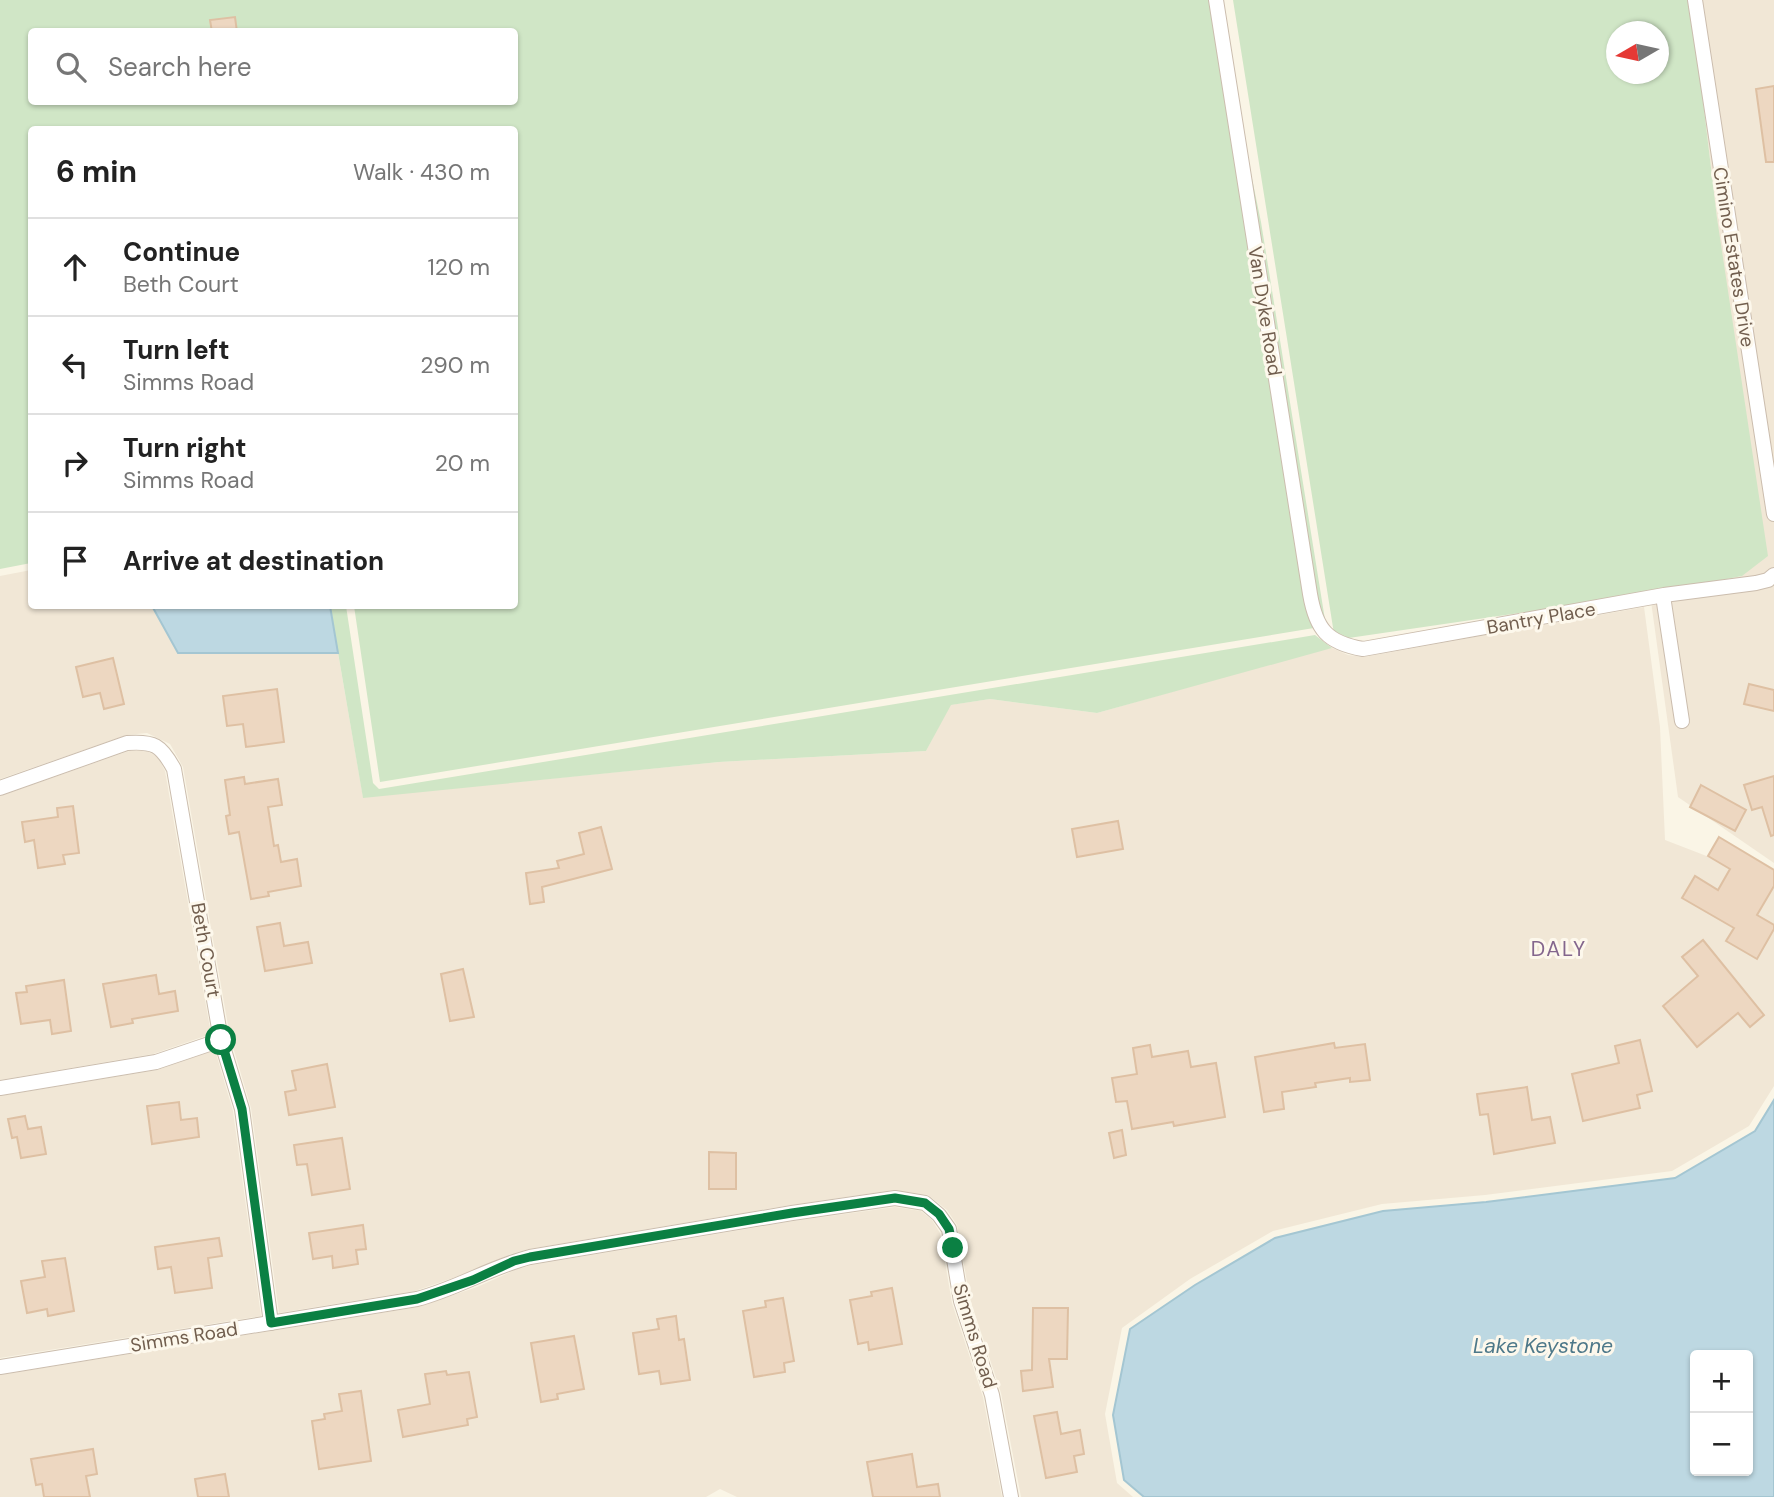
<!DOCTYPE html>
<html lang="en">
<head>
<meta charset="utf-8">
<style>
	:root { --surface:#fff; --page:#f6f6f6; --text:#222; --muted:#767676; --line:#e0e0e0 }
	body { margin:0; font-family:"DM Sans",sans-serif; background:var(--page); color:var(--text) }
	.controls { position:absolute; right:21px; bottom:21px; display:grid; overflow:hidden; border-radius:7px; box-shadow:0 2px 5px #0004 }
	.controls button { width:63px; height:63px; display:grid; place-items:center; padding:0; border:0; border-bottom:2px solid var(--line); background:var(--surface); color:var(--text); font:35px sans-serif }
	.compass { position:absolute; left:1606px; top:21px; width:63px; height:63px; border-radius:50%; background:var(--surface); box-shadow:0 2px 5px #0004; rotate:261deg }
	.stop { position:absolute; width:21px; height:21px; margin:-16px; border:5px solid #0b8043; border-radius:50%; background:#fff }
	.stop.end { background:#0b8043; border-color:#fff; box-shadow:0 2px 7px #0008 }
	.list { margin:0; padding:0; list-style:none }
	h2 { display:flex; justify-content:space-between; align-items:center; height:91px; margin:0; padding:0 28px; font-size:30px }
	h2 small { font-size:23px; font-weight:400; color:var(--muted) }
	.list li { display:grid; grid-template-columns:46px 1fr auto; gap:21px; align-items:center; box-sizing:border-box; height:98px; padding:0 28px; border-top:2px solid var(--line) }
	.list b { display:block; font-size:26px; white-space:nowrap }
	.list p { margin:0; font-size:23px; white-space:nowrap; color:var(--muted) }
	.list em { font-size:23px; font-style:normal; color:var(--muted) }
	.icon { flex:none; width:38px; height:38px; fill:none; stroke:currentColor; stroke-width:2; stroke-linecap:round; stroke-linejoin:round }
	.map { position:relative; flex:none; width:1774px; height:1497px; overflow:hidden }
	.search { position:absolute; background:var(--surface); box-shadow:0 2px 5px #0004; left:28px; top:28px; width:490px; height:77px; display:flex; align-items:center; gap:18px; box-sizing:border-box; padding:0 24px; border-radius:7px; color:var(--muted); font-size:26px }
	.panel { position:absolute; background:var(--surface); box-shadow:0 2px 5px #0004; left:28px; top:126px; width:490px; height:483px; border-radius:7px }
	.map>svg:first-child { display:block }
	.residential { fill:#f1e7d6 }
	.green { fill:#d0e6c6; fill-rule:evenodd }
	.water { fill:#bdd8e2; stroke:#a4c6d2; stroke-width:2; fill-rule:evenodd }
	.building { fill:#edd7c1; stroke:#dec0a3; stroke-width:2 }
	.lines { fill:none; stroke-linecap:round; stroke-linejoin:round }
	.minor-casing { stroke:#cbbdae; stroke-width:16 }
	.minor { stroke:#fff; stroke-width:14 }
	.route { stroke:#0b8043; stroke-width:9 }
	.labels { text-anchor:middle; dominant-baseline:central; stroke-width:6; stroke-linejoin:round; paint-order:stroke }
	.street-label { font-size:19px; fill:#715e4e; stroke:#fdf8ec }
	.neighbourhood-label { font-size:21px; letter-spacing:2px; fill:#84668d; stroke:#fdf8ec }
	.water-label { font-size:21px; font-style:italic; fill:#4d7889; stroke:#fdf8ec }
</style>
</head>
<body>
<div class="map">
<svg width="1774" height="1497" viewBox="0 0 1774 1497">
	<rect width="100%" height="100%" fill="#faf5e6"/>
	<g class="residential">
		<path d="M 1691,0 L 1774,0 L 1774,863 L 1678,797 L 1650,594 L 1742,576 L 1717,218 Z"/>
		<path d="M 31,570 L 32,606 L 152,606 L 178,653 L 338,653 L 363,797 L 719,762 L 926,751 L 950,705 L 990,699 L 1097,713 L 1319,650 L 1332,648 L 1348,655 L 1364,657 L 1644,607 L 1660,727 L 1665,840 L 1774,882 L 1774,1086 L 1749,1126 L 1672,1171 L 1485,1195 L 1382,1204 L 1273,1231 L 1190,1279 L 1122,1328 L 1105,1414 L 1117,1483 L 1133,1497 L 1021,1497 L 1001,1393 L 970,1299 L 957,1225 L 947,1210 L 928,1195 L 894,1190 L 791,1205 L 529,1249 L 511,1254 L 470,1272 L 415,1291 L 279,1313 L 251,1108 L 230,1037 L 183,767 L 170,744 L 147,733 L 127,735 L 0,779 L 0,576 Z"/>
		<path d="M 145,750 L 158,757 L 165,771 L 211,1034 L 153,1054 L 0,1080 L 0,796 L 129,751 Z"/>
		<path d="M 215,1050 L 233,1111 L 261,1316 L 0,1358 L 0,1096 L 157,1070 Z"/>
		<path d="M 895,1207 L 921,1211 L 932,1220 L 940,1233 L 952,1303 L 983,1397 L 1002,1497 L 737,1497 L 720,1489 L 706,1497 L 0,1497 L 0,1375 L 418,1307 L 477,1287 L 517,1269 L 532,1265 L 794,1221 Z"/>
	</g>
	<g class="green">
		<path d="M 0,0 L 1215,0 L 1261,222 L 1326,626 L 380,782 L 354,606 L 514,606 L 514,130 L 32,130 L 31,563 L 0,569 ZM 32,32 L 514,32 L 514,102 L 32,102 Z"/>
		<path d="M 1233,0 L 1691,0 L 1717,218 L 1768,556 L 1742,576 L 1650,594 L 1335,640 ZM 1616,32 L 1658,32 L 1658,74 L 1616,74 Z"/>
		<path d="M 330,606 L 346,606 L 373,783 L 379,789 L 1315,635 L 1332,648 L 1097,713 L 990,699 L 951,705 L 926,751 L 719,762 L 363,798 Z"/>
	</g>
	<g class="water">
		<path d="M 152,606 L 330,606 L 338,653 L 178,653 Z"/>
		<path d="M 1774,1100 L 1774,1497 L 1144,1497 L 1124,1480 L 1113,1415 L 1130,1329 L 1195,1285 L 1275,1238 L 1383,1211 L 1486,1202 L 1675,1178 L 1755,1131 ZM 1695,1355 L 1748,1355 L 1748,1471 L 1695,1471 Z"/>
	</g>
	<g class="building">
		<path d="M 235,17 L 237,32 L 212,32 L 210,20 Z"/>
		<path d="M 1774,86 L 1774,162 L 1766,162 L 1756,89 Z"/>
		<path d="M 113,658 L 124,704 L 104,709 L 100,693 L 83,697 L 76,667 Z"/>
		<path d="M 1749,684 L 1774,690 L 1774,711 L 1744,704 Z"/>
		<path d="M 277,689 L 284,742 L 246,747 L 243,724 L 227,726 L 223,696 Z"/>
		<path d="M 1774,776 L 1774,835 L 1771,836 L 1762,807 L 1752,810 L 1744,785 Z"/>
		<path d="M 244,777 L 245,784 L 278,779 L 282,805 L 268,807 L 274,846 L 278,845 L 281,862 L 297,859 L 301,886 L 268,892 L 269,896 L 251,899 L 239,832 L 229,834 L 226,816 L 230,815 L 225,780 Z"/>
		<path d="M 1701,785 L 1746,810 L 1735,831 L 1690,807 Z"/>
		<path d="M 73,806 L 79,853 L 63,855 L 65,864 L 38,868 L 34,840 L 25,842 L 22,822 L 58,817 L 57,808 Z"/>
		<path d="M 1118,821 L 1123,849 L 1077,857 L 1072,829 Z"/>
		<path d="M 601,827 L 612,869 L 542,887 L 544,902 L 530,904 L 526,873 L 559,868 L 557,861 L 584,854 L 579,833 Z"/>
		<path d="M 1719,837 L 1774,870 L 1774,886 L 1757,915 L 1774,925 L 1774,929 L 1757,959 L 1726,941 L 1734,928 L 1682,898 L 1695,876 L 1718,890 L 1730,869 L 1708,856 Z"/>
		<path d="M 280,923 L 284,946 L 308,942 L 312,963 L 265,971 L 257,927 Z"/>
		<path d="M 1703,940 L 1764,1015 L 1750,1027 L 1738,1013 L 1697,1047 L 1663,1006 L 1698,976 L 1682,957 Z"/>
		<path d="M 463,969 L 474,1017 L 450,1021 L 441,974 Z"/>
		<path d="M 156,975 L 159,994 L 175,991 L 178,1011 L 132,1019 L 133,1023 L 111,1027 L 103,984 Z"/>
		<path d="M 64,980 L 71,1031 L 52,1034 L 50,1020 L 21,1024 L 16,993 L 27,992 L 26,986 Z"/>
		<path d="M 1640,1040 L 1652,1091 L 1637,1095 L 1640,1108 L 1583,1121 L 1572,1074 L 1619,1063 L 1615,1046 Z"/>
		<path d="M 1334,1043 L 1335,1048 L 1365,1044 L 1370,1080 L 1350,1082 L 1350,1078 L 1315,1083 L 1316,1087 L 1282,1092 L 1284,1109 L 1264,1112 L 1255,1057 Z"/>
		<path d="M 1150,1045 L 1152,1057 L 1188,1051 L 1191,1067 L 1216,1063 L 1225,1117 L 1174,1126 L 1173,1122 L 1132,1129 L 1127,1101 L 1116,1102 L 1112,1078 L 1137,1074 L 1133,1048 Z"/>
		<path d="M 327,1064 L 335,1107 L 289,1115 L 285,1092 L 296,1090 L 292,1071 Z"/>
		<path d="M 1527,1087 L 1532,1120 L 1550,1117 L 1555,1143 L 1494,1154 L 1488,1114 L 1480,1115 L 1477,1094 Z"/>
		<path d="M 179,1102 L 181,1120 L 197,1118 L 199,1137 L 152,1144 L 147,1106 Z"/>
		<path d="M 25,1116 L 28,1129 L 41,1127 L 46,1154 L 21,1158 L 17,1137 L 12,1138 L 8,1119 Z"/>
		<path d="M 1122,1130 L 1126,1155 L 1114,1158 L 1109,1133 Z"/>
		<path d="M 342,1138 L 350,1189 L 312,1195 L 307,1164 L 297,1165 L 294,1145 Z"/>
		<path d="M 709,1152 L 736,1153 L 736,1189 L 709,1189 Z"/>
		<path d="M 363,1225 L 366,1249 L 356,1250 L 358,1264 L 333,1268 L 332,1256 L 313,1259 L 309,1233 Z"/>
		<path d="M 219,1238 L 222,1256 L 208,1258 L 212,1288 L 175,1293 L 171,1267 L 158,1269 L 155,1247 Z"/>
		<path d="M 65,1258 L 74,1311 L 48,1316 L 47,1309 L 27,1313 L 21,1281 L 45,1277 L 42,1261 Z"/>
		<path d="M 892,1288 L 902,1344 L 869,1350 L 868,1342 L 858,1344 L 850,1300 L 872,1296 L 871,1292 Z"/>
		<path d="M 783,1298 L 794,1361 L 784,1363 L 785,1372 L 754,1377 L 743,1311 L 766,1307 L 765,1301 Z"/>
		<path d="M 1033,1308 L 1068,1308 L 1067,1359 L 1049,1359 L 1053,1387 L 1023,1391 L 1021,1371 L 1032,1370 Z"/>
		<path d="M 676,1316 L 679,1340 L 684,1339 L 690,1380 L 661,1384 L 659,1371 L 639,1374 L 633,1333 L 659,1329 L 657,1319 Z"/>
		<path d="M 574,1336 L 584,1389 L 557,1394 L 558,1399 L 541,1402 L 531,1343 Z"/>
		<path d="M 446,1371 L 447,1375 L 469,1372 L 477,1417 L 467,1419 L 468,1425 L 403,1437 L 398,1410 L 430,1404 L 425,1374 Z"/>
		<path d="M 361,1391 L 371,1461 L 319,1469 L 312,1421 L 325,1419 L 324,1414 L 342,1411 L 339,1394 Z"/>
		<path d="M 1057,1412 L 1061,1434 L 1080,1430 L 1084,1454 L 1074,1456 L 1077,1472 L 1046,1478 L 1034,1416 Z"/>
		<path d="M 93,1449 L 97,1474 L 86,1476 L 90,1497 L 44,1497 L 42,1484 L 36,1485 L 31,1459 Z"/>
		<path d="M 912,1454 L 917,1487 L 938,1484 L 940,1497 L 873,1497 L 867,1462 Z"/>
		<path d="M 225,1474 L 229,1497 L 198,1497 L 195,1479 Z"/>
	</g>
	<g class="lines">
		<g class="minor-casing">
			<g id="minor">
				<path d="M 1216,0 L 1310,594 C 1316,629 1327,643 1363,649 L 1664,595 L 1756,583 L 1768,580 L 1774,575"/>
				<path d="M 1695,0 L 1774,514"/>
				<path d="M 1663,596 L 1682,721"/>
				<path d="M 0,788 L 127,743 C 154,741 161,745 174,769 L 221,1040 L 242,1109 L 271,1323"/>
				<path d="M 0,1088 L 156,1062 L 221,1040"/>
				<path d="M 0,1367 L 417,1299 C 456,1289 491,1267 530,1257 L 792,1213 L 895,1198 L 925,1203 L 939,1215 L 949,1229 L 961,1301 L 992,1395 L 1011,1497"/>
			</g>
		</g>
		<use href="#minor" class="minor"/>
	</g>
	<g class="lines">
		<path class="route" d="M 221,1040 L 242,1109 L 271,1323 L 417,1299 L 473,1280 L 514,1261 L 530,1257 L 792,1213 L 895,1198 L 925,1203 L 939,1214 L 949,1229 L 953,1248"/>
	</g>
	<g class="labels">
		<g class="street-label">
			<text transform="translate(1734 257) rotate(81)">Cimino Estates Drive</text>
			<text transform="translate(1265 311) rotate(81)">Van Dyke Road</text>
			<text transform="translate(1541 618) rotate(-10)">Bantry Place</text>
			<text transform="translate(206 950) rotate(80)">Beth Court</text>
			<text transform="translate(975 1336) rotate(73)">Simms Road</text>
			<text transform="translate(184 1337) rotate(-9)">Simms Road</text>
		</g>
		<g class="neighbourhood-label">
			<text x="1559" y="949">DALY</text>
		</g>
		<g class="water-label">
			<text x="1543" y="1346">Lake Keystone</text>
		</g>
	</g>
</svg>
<div class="controls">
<button>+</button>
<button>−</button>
</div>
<svg class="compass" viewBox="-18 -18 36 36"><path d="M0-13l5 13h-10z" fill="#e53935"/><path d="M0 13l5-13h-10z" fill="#767676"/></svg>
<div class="stop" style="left:221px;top:1040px"></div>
<div class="stop end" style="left:953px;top:1248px"></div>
<div class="search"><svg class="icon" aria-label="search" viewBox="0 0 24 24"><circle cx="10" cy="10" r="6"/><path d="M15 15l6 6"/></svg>Search here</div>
<section class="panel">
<h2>6 min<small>Walk · 430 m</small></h2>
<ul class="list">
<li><svg class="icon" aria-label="ahead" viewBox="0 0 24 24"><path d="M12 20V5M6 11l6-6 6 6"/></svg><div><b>Continue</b><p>Beth Court</p></div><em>120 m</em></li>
<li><svg class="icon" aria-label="left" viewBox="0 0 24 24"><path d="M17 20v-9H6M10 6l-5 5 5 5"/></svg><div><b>Turn left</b><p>Simms Road</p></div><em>290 m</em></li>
<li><svg class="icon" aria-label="right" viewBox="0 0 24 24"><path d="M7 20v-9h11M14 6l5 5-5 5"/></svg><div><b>Turn right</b><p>Simms Road</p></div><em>20 m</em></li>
<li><svg class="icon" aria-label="arrive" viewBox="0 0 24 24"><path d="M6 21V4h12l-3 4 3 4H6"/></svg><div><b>Arrive at destination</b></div></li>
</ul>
</section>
</div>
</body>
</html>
